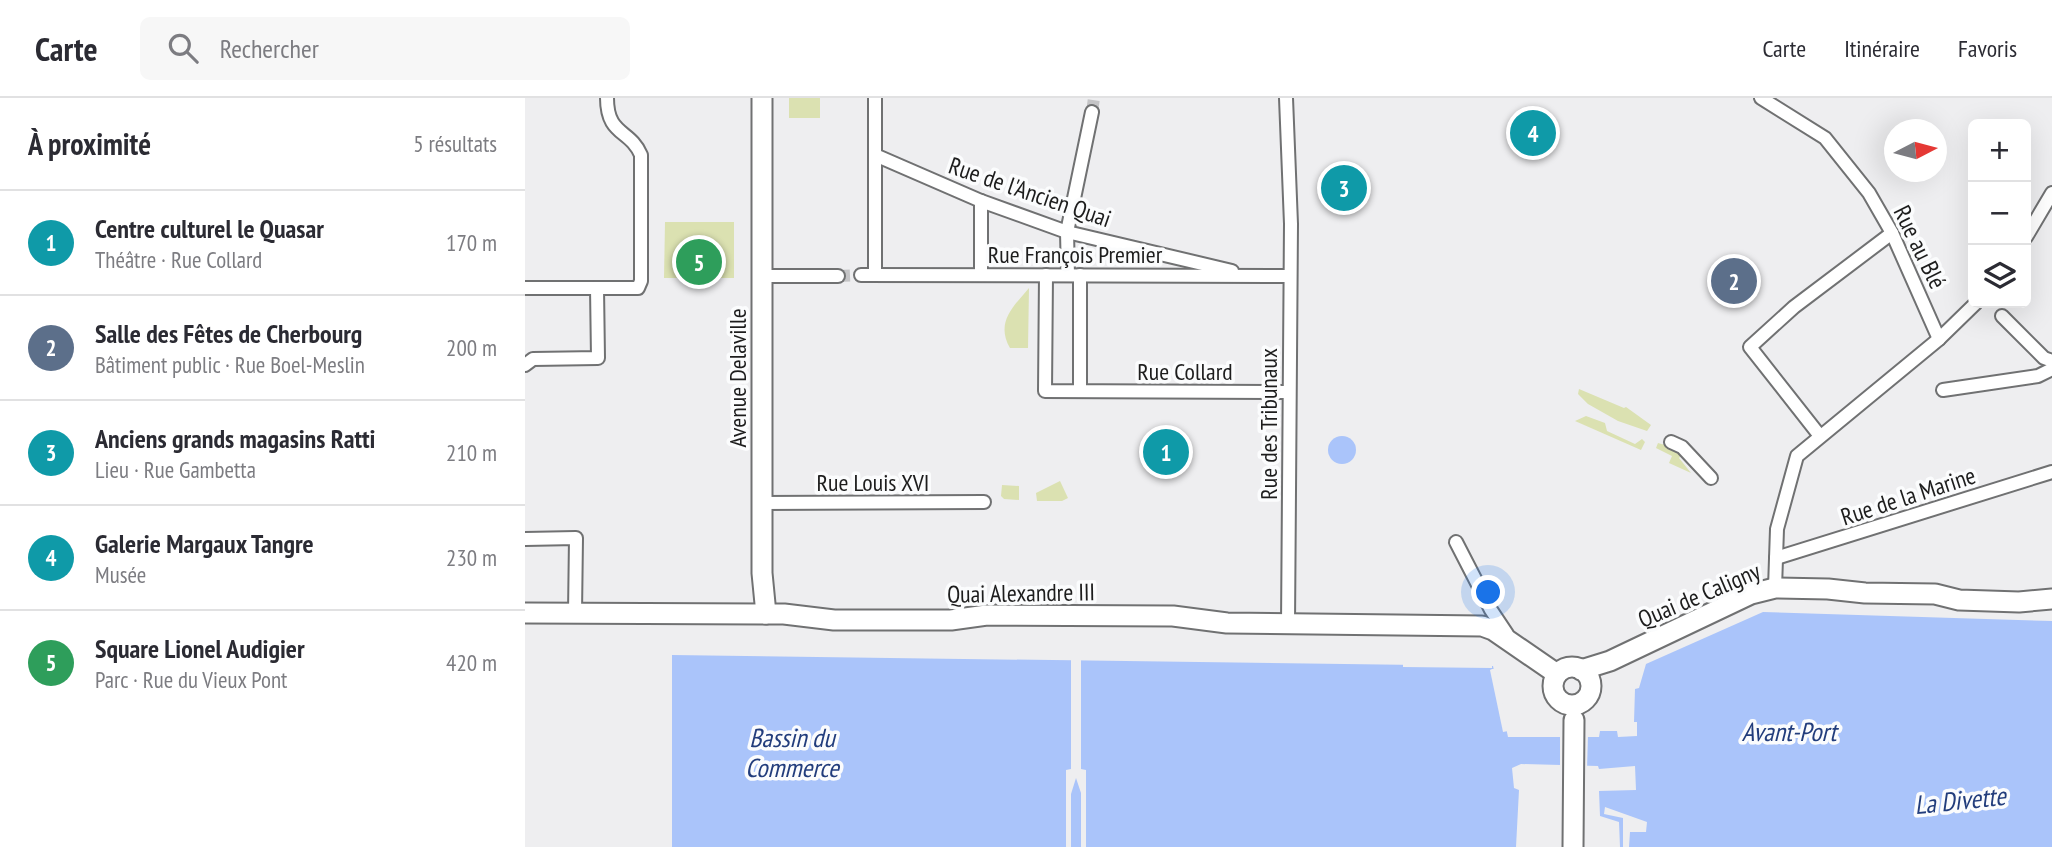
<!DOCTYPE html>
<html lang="fr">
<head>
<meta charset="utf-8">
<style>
	:root { --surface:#fff; --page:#f7f7f7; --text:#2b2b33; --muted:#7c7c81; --line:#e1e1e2; --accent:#db2777 }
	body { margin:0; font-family:"PT Sans Narrow",sans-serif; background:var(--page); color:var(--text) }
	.controls { position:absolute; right:21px; top:21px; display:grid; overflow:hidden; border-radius:10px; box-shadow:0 7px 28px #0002 }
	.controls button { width:63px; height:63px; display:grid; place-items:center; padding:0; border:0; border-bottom:2px solid var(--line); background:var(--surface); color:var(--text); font:35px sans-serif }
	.compass { position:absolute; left:1359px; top:21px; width:63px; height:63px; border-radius:50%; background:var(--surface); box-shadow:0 7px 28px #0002; rotate:84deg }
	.you { position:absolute; left:964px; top:495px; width:24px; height:24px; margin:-18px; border:5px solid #fff; border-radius:50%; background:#1a73e8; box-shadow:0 0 0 10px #1a73e833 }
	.badge { display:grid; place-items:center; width:46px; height:46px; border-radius:50%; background:var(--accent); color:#fff; font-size:23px; font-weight:700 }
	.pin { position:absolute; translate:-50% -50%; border:4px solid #fff; box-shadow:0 2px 7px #0006 }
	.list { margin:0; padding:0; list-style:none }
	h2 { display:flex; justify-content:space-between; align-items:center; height:91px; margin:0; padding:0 28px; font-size:30px }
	h2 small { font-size:23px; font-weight:400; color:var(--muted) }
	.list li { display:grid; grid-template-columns:46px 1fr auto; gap:21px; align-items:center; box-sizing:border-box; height:105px; padding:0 28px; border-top:2px solid var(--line) }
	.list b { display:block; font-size:26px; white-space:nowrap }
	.list p { margin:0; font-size:23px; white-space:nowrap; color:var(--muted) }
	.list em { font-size:23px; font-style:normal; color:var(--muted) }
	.icon { flex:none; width:38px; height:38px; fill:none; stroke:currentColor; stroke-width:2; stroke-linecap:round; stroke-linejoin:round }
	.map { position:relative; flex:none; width:1527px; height:749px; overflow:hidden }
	header { display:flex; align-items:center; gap:42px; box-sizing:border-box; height:98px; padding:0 35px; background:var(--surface); border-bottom:2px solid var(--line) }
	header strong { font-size:33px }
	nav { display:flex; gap:38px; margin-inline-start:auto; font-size:24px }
	.search { width:490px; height:63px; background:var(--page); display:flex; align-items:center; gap:18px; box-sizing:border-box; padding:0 24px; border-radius:10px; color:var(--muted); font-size:26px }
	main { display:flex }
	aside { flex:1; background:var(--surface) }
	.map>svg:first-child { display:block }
	.green { fill:#dbe1b1 }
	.water { fill:#aac4fa }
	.pier { fill:#eeeef0 }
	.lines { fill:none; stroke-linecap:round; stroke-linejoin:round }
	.street-tunnel { stroke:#c4c4c6; stroke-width:12; stroke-dasharray:12 6; stroke-linecap:butt }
	.street-casing { stroke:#707172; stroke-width:16 }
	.secondary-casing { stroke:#707172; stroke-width:23 }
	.street { stroke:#fff; stroke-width:12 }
	.secondary { stroke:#fff; stroke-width:19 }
	.labels { text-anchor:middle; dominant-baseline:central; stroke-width:7; stroke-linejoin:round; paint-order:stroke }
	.street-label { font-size:24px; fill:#1d1d1d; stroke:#fbfcfd }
	.water-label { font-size:26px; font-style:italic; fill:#223d7c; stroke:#fbfcfd }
</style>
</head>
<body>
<header>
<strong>Carte</strong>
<div class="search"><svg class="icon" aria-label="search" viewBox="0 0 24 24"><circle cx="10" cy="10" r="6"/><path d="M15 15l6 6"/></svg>Rechercher</div>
<nav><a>Carte</a><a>Itinéraire</a><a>Favoris</a></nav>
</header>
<main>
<aside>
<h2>À proximité<small>5 résultats</small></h2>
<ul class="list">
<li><span class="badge" style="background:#0f9aa8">1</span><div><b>Centre culturel le Quasar</b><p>Théâtre · Rue Collard</p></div><em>170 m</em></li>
<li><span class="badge" style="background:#5c6f8a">2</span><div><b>Salle des Fêtes de Cherbourg</b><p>Bâtiment public · Rue Boel-Meslin</p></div><em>200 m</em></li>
<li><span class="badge" style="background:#0f9aa8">3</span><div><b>Anciens grands magasins Ratti</b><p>Lieu · Rue Gambetta</p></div><em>210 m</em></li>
<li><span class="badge" style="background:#0f9aa8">4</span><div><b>Galerie Margaux Tangre</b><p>Musée</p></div><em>230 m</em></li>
<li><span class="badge" style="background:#2e9e5b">5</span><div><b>Square Lionel Audigier</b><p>Parc · Rue du Vieux Pont</p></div><em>420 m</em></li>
</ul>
</aside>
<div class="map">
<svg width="1527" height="749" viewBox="0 0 1527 749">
	<rect width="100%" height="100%" fill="#eeeef0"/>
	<g class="green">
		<rect x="264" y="0" width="31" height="20"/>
		<path d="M 140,124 L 209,124 L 209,180 L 139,180 Z"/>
		<path d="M 504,190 L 503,250 L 485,250 C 470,224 489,208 504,190 Z"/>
		<path d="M 1054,291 L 1099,310 L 1101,309 L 1126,327 L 1122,333 L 1093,323 L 1063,306 L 1053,296 Z"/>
		<path d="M 1061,318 L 1080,325 L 1082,333 L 1110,346 L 1117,341 L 1120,344 L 1116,352 L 1050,323 Z"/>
		<path d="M 1133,345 L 1147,349 L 1158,356 L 1154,360 L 1166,375 L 1144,365 L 1147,358 L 1131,350 Z"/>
		<path d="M 535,383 L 543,400 L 537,403 L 512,403 L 511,395 Z"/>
		<path d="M 477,387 L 494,388 L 494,402 L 479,401 L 476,398 Z"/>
	</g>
	<g class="water">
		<circle cx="817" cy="352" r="14"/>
		<path d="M 1238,514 L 1527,523 L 1527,749 L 1095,749 L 1094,724 L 1075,718 L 1074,693 L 1111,692 L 1110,668 L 1074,671 L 1073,668 L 996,666 L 987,670 L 989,690 L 994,692 L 991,749 L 147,749 L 147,557 L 968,568 L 983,639 L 1074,639 L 1075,633 L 1092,633 L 1093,639 L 1112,638 L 1112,624 L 1109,624 L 1110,591 L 1114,590 L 1121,566 Z"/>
	</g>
	<g class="pier">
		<path d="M 546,562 L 556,562 L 556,671 L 561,672 L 561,749 L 556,749 L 556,695 L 551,680 L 546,696 L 546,749 L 541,749 L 541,672 L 546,671 Z"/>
		<path d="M 878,565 L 967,565 L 967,570 L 878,569 Z"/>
		<path d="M 967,571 L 970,571 L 983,633 L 978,634 L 965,572 Z"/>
		<path d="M 1035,636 L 1063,636 L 1062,672 L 1035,671 Z"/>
		<path d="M 1080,709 L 1122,724 L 1121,734 L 1105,734 L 1104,749 L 1098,749 L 1098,720 L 1079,716 Z"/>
	</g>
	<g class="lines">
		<g class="street-tunnel">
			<path d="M 567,14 L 569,0"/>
			<path d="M 313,178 L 336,177"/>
		</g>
		<g class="street-casing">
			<g id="street">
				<path d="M 761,0 L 766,126 L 763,527"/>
				<path d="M 1236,0 L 1300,40 L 1344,95 L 1367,135 L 1414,241"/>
				<path d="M 350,57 L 456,103 L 542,134 L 707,173"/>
				<path d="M 1501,139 L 1527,95"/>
				<path d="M 336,177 L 765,178"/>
				<path d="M 350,177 L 350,0"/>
				<path d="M 456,177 L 456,103"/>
				<path d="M 521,177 L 520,293 L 764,294"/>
				<path d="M 543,177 L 542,134 L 567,14"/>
				<path d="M 237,178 L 313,178"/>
				<path d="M 0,190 L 72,190"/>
				<path d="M 1477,218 L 1519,260 L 1527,263"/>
				<path d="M 0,267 L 8,261 L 73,260 L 72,190 L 113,190 L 116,183 L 116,57 C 105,31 82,38 82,0"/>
				<path d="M 1418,292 L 1513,278 L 1527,271"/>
				<path d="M 555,293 L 555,177"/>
				<path d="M 1295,338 L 1225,249 L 1269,209 L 1367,135"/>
				<path d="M 1146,344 L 1157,349 L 1186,380"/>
				<path d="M 237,405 L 459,404"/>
				<path d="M 0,441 L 51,440 L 50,515"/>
				<path d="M 931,444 L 966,512 L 982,536"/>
				<path d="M 1251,460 L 1527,374"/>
				<path d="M 1250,490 L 1252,431 L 1272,358 L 1414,241 L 1451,205"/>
			</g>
		</g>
		<g class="secondary-casing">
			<g id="secondary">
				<path d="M 237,0 L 237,475 L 241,516"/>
				<path d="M 0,515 L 259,516 L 309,522 L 426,522 L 462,517 L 648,518 L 702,525 L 957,528 L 968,532 L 1032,576"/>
				<circle cx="1047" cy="588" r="19"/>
				<path d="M 1056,572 L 1085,563 L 1226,496 L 1250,490 L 1303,491 L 1340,495 L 1410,496 L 1434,502 L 1494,504 L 1527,501"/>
				<path d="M 1048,749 L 1049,622"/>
			</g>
		</g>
		<use href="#street" class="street"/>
		<use href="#secondary" class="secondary"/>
	</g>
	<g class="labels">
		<g class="street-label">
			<text transform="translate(505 94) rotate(19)">Rue de l'Ancien Quai</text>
			<text transform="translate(1395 149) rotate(64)">Rue au Blé</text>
			<text x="550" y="156">Rue François Premier</text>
			<text x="660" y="273">Rue Collard</text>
			<text transform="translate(212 280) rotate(-90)">Avenue Delaville</text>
			<text transform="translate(743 326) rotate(-90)">Rue des Tribunaux</text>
			<text x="348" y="384">Rue Louis XVI</text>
			<text transform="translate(1383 398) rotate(-18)">Rue de la Marine</text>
			<text transform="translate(496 495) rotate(-1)">Quai Alexandre III</text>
			<text transform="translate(1174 497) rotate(-23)">Quai de Caligny</text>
		</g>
		<g class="water-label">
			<text x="1264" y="633">Avant-Port</text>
			<text x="267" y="639">Bassin du<tspan x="267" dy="30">Commerce</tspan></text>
			<text transform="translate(1435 702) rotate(-6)">La Divette</text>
		</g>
	</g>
</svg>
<div class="controls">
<button>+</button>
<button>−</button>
<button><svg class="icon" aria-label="layers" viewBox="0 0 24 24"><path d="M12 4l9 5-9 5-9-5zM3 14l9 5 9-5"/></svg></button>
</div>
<svg class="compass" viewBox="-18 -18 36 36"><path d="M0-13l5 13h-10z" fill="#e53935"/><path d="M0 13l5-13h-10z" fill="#7c7c81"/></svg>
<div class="you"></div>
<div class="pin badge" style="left:641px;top:354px;background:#0f9aa8">1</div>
<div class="pin badge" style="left:1209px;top:183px;background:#5c6f8a">2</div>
<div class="pin badge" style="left:819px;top:90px;background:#0f9aa8">3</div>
<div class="pin badge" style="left:1008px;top:35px;background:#0f9aa8">4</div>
<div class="pin badge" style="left:174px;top:164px;background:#2e9e5b">5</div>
</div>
</main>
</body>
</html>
